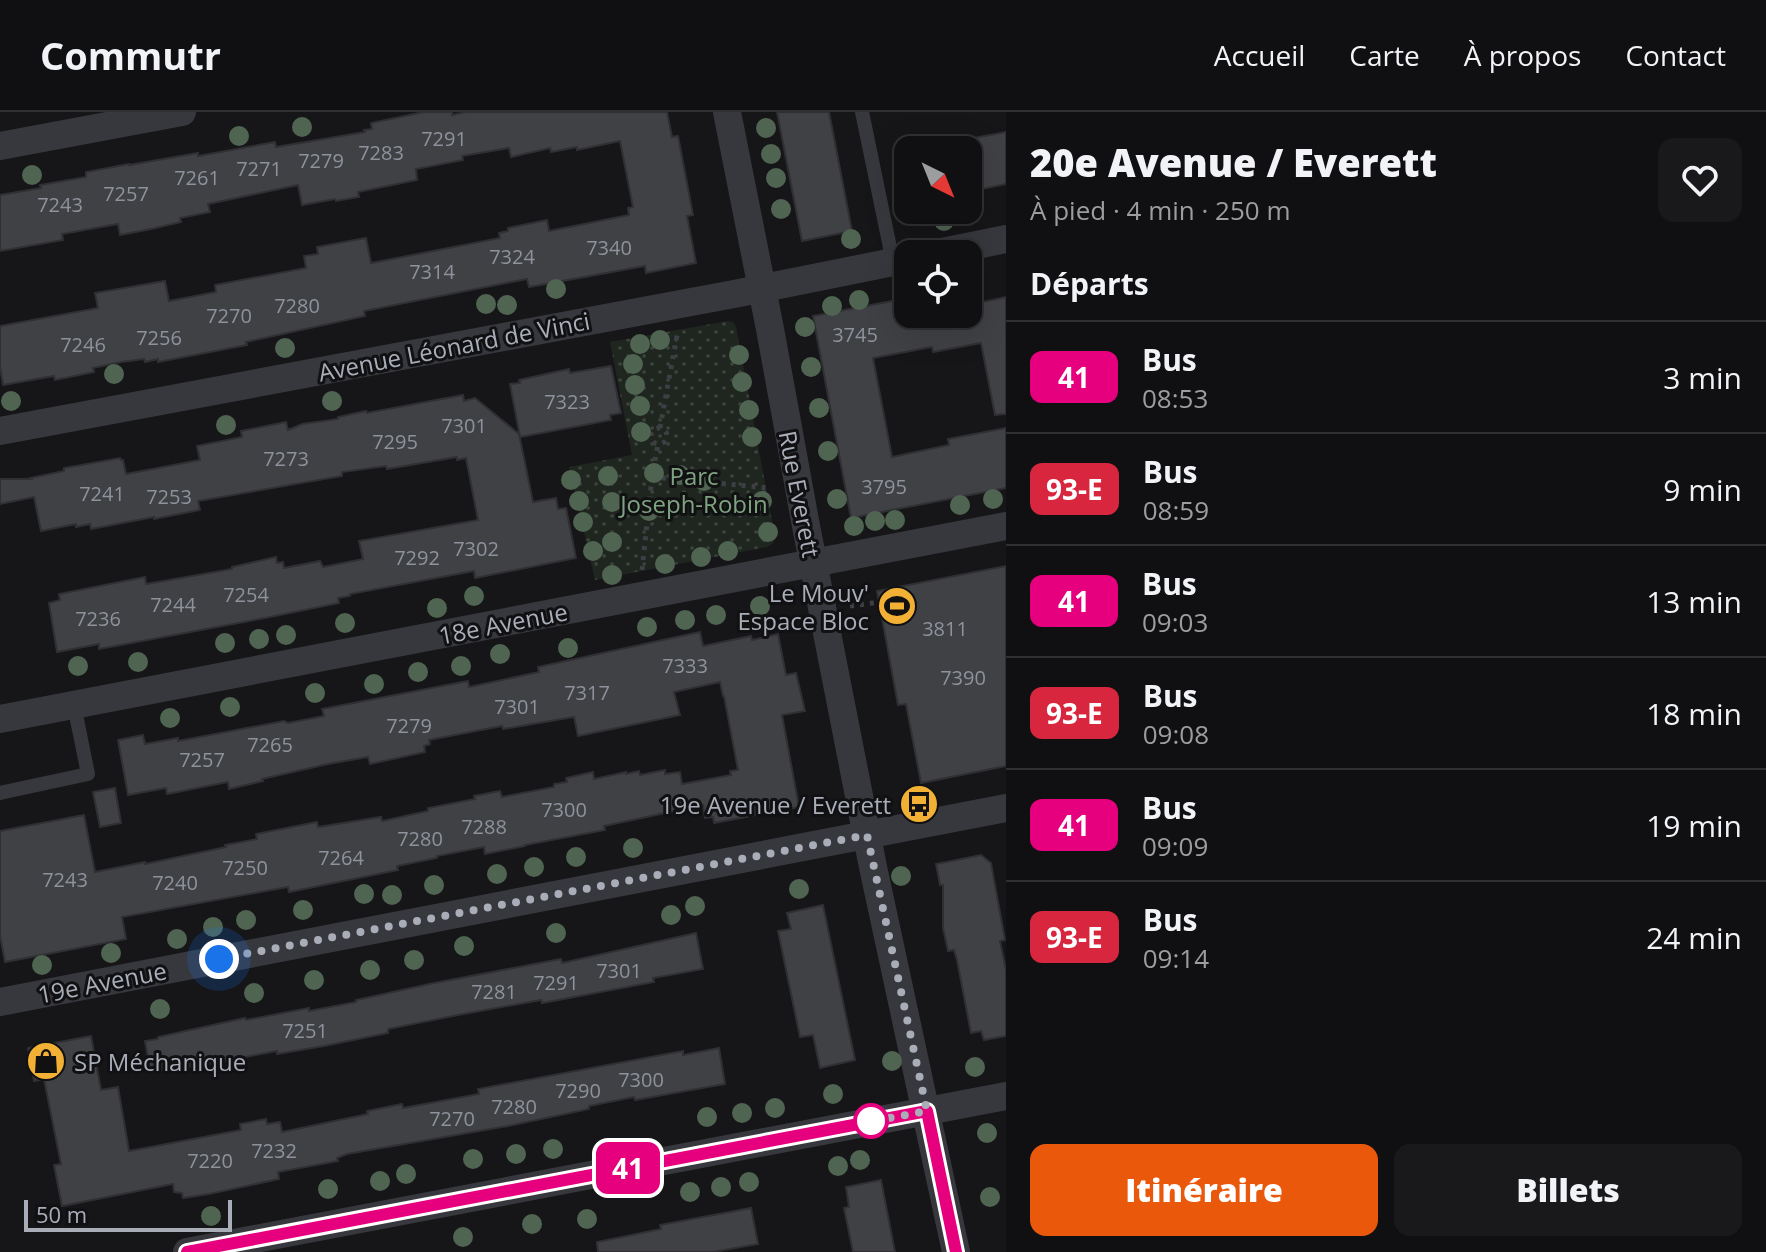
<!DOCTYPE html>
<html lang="fr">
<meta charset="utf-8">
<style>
:root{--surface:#101012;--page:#19191b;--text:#f1f3f6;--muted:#9c9d9f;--line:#303032;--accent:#ea580c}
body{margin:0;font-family:"Open Sans",sans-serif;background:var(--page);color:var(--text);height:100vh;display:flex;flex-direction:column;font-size:30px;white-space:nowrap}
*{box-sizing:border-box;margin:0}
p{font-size:26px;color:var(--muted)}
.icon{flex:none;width:44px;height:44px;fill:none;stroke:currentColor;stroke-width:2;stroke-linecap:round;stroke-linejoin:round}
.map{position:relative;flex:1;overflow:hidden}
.side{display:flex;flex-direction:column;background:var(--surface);width:760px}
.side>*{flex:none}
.badge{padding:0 16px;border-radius:12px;font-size:28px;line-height:52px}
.needle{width:52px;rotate:137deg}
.tools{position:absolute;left:894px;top:24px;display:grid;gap:16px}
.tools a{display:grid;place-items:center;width:88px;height:88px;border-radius:16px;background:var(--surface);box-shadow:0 8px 32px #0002,0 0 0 2px var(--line);font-size:40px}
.scale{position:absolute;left:24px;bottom:20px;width:208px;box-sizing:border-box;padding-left:8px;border:4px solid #a8adb8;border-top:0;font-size:22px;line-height:28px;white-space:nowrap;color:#a8adb8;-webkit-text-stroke:6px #111113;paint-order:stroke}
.you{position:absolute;width:40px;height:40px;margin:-20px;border:6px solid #fff;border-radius:50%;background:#1a73e8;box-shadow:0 0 0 12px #1a73e833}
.map>.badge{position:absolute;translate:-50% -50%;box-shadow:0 0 0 4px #fff}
h2{padding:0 24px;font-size:30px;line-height:72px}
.round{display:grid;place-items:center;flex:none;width:84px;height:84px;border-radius:16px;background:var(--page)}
.head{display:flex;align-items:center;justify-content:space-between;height:136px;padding:0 24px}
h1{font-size:38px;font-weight:800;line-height:60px}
.action{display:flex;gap:16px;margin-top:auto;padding:16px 24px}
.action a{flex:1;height:92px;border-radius:16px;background:var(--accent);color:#fff;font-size:32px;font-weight:800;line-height:92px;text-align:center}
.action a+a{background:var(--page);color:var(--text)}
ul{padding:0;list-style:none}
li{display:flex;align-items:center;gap:24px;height:112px;padding:0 24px;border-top:2px solid var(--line)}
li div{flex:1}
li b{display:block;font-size:30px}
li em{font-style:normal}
li .badge{min-width:88px;font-weight:700;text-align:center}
header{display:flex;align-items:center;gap:48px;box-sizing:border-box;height:112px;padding:0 40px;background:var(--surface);border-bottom:2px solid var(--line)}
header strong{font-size:38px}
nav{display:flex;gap:44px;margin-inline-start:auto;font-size:28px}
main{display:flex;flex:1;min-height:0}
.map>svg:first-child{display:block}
</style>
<header>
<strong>Commutr</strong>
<nav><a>Accueil</a><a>Carte</a><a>À propos</a><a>Contact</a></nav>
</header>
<main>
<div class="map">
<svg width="1006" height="1140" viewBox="0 0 1006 1140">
<defs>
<pattern id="green-dots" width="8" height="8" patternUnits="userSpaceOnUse" patternTransform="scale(2)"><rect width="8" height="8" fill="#1e261f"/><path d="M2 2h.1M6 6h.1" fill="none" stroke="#3c433d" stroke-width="1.8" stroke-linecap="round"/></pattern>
</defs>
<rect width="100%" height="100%" fill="#161618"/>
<path fill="url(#green-dots)" d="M728 209 733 210 736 215 775 425 773 431 767 435 595 468 569 355 632 343 610 230Z"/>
<path fill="#404145" stroke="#303034" stroke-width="2" d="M424 0H452V3L466 0H667L672 25 678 24 693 103 687 104 696 151 646 161 645 154 529 175 527 167 364 199 365 204 246 230 247 233 158 250V247L145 250 144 247 121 250 93 256 94 260 55 268 54 264 3 273 0 255V214L98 196 95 181 165 169 169 189 216 180 215 173 306 156 304 144 318 142 317 135 366 126 371 151 500 126 499 121 508 119V116L547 108 549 119 629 103 628 96 633 95 620 29 577 38V35L551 40 550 36 511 45 509 36 462 44 463 48 416 57 417 68 358 80 359 85 336 89 335 87 302 93 298 73 208 92 210 100 180 106 181 110 151 117 120 123 118 112 62 122 63 128 0 139V83L41 76 40 73 86 65V60L129 52V53L198 41V44L275 30 276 35 365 20 364 18 372 17 371 11Z
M777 0H829L852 119 802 129Z
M1006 20V72L968 80V27Z
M1006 185V302L995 303 981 231 933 240 932 235 873 246 892 345 949 333 948 327 1006 316V376L851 406 813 204 908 186V202H968V193Z
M611 254 621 301 610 303 611 308 520 325 510 272 520 271 519 268 569 257 570 261Z
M463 283 464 289 475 286 519 322 533 390 556 386 558 397 566 396 576 446 475 466 474 459 350 482V484L338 486 339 491 265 506 99 537V532L57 540 49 491 60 488 59 482 145 465 146 472 232 457V455L276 445 277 451 283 450 284 456 320 449 323 455 363 447 359 429 478 408 466 346 457 348V345L387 357 386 354 342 360V364L198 389 200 398 154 407V405L91 417 90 412 76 415V412L41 419 34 385 0 392V367H31L30 366 64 359V356L120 346 121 348H123L126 362 200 348 197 334 242 325 241 319 286 310 288 318 302 312 338 307V305L366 299 367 301Z
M1006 454V654L921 671 906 592 898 593 877 479Z
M700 520 703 534 751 524 752 528 778 522 786 563 796 561 805 599 782 603 799 695 714 711 713 705 705 706 703 693 604 714 605 718 525 733V734L485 742 484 735 437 744V746L397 754 398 758 289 780 288 775 122 805 126 827 5 850 0 824V719L84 703 95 760 145 750V752L226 735 225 733 257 727 256 722 317 710 318 715 381 705 382 709 428 699V696L475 687 474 684 500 679 502 685 554 675V672L567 670 566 666 593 660 594 667 626 660V662L639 659 640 663 665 658V662L680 660 682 672 731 663 730 659 738 658 724 584H723L720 570 674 580 680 603 578 624 574 605 503 617 502 614 429 628 430 632 424 634 425 640 370 652 368 645 328 652 262 667 263 669 229 677 228 670 167 682 166 676 128 683 118 628 143 623 145 632 178 626V629L284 609 288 611 324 604 322 597 468 569 469 575 539 560 538 555Z
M115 676 121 711 100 715 93 680Z
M981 743 991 751 1005 828 1000 829 1006 858V924L984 928 981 919 971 921 957 848 954 838 948 839 943 816V773H940L936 752Z
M823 793 855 948 820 956 813 923 800 925 778 819 791 817 787 801Z
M696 821 703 857 653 866 654 870 542 891 541 888 458 903 388 917V921L324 934 277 942V939L165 960 164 958 151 961 145 929 158 927V925L245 906 246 908 309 896V899L356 890V888L434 871 561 847 562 851Z
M91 924 101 978 118 975 129 1039 241 1018 240 1012 266 1007 267 1012 280 1010 282 1020 368 1002 367 999 402 992 403 996 479 982 478 977 683 939V943L719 936 725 972 635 988 634 985 589 994V997L508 1014 347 1042 337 1046 338 1049 278 1060 279 1067 209 1082 183 1086 182 1081 174 1080 173 1072 62 1094 54 1053 61 1052 44 967 34 969 28 936Z
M881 1068 895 1140H853L844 1096 849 1095 846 1075Z
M751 1096 758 1132 713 1140H598L597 1130 661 1117 660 1113Z"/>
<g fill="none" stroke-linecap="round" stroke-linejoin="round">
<path stroke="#3d3f44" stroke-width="5" stroke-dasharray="4 6" stroke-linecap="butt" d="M651 324a8 8 0 1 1 16 0a8 8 0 1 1-16 0Z
M660 316 678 218
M652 365 769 376
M642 458 652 365 658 332
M850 494 880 490"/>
<path stroke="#37383d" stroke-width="14" d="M862 0 893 150
M0 681 88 662 74 593"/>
<path stroke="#37383d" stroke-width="28" d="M727 0 770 217 806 414 873 755 956 1140
M0 34 182 0
M932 142 1006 127
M0 319 734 182 908 147
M0 607 1006 414
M0 890 1006 696
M187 1140 1006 984"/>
</g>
<g fill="#506452">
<circle cx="302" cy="15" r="10"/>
<circle cx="766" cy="16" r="10"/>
<circle cx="239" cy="24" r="10"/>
<circle cx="771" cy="42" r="10"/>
<circle cx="32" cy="63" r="10"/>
<circle cx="776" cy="66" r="10"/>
<circle cx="781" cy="97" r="10"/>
<circle cx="944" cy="109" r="10"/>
<circle cx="851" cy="127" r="10"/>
<circle cx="556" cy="177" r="10"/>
<circle cx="859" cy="188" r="10"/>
<circle cx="486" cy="192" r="10"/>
<circle cx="507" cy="193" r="10"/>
<circle cx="832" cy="194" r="10"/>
<circle cx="805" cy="215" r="10"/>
<circle cx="660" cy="228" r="10"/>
<circle cx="640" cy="232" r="10"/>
<circle cx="285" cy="236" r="10"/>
<circle cx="739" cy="243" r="10"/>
<circle cx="633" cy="252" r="10"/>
<circle cx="811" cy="255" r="10"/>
<circle cx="114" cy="262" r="10"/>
<circle cx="742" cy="270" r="10"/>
<circle cx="635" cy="273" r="10"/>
<circle cx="11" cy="289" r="10"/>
<circle cx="332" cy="289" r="10"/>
<circle cx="640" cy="294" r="10"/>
<circle cx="819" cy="296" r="10"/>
<circle cx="749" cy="298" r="10"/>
<circle cx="226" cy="313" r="10"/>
<circle cx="641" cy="320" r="10"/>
<circle cx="752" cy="325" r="10"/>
<circle cx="828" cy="339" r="10"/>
<circle cx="654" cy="361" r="10"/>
<circle cx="680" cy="363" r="10"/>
<circle cx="608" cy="364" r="10"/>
<circle cx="571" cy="368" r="10"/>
<circle cx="704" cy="369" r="10"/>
<circle cx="837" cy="387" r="10"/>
<circle cx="993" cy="387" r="10"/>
<circle cx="579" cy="389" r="10"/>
<circle cx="762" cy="389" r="10"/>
<circle cx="612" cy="390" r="10"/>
<circle cx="960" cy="393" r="10"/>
<circle cx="649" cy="399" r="10"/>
<circle cx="895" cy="408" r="10"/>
<circle cx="875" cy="409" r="10"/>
<circle cx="583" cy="410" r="10"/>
<circle cx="854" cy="414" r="10"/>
<circle cx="768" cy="420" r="10"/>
<circle cx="612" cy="430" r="10"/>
<circle cx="593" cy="439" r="10"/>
<circle cx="728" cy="439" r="10"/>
<circle cx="701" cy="445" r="10"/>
<circle cx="665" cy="452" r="10"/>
<circle cx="612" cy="463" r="10"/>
<circle cx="474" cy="484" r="10"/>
<circle cx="760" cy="494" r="10"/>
<circle cx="437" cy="496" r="10"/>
<circle cx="716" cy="503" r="10"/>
<circle cx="685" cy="508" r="10"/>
<circle cx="345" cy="511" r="10"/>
<circle cx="647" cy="515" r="10"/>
<circle cx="286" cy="523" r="10"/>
<circle cx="259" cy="527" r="10"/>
<circle cx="225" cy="531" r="10"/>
<circle cx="568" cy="536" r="10"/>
<circle cx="500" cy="542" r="10"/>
<circle cx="138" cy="550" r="10"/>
<circle cx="78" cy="554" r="10"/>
<circle cx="461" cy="554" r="10"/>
<circle cx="418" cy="560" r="10"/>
<circle cx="374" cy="572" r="10"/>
<circle cx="315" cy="581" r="10"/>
<circle cx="230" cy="595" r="10"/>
<circle cx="170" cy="606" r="10"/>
<circle cx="633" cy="736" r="10"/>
<circle cx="576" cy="745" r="10"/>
<circle cx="534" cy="755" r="10"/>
<circle cx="497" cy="762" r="10"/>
<circle cx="901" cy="764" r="10"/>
<circle cx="434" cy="773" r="10"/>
<circle cx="799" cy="777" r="10"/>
<circle cx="364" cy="782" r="10"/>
<circle cx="392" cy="783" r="10"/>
<circle cx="695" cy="794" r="10"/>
<circle cx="303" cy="798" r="10"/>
<circle cx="671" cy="803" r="10"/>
<circle cx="246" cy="808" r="10"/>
<circle cx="213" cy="815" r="10"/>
<circle cx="556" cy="821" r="10"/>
<circle cx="177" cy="827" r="10"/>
<circle cx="464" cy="834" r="10"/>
<circle cx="111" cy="841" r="10"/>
<circle cx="414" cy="848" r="10"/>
<circle cx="42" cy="853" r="10"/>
<circle cx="370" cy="858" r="10"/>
<circle cx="314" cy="868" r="10"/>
<circle cx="254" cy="881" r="10"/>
<circle cx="160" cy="897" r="10"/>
<circle cx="892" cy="949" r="10"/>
<circle cx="975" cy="955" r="10"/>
<circle cx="833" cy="982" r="10"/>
<circle cx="775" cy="996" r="10"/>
<circle cx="742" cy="1001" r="10"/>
<circle cx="707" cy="1005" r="10"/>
<circle cx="987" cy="1021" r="10"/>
<circle cx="553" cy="1037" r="10"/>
<circle cx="516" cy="1042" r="10"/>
<circle cx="473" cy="1047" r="10"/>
<circle cx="860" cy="1048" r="10"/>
<circle cx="838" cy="1054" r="10"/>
<circle cx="406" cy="1062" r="10"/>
<circle cx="380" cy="1069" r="10"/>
<circle cx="749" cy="1070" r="10"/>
<circle cx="721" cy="1075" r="10"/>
<circle cx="328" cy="1077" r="10"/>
<circle cx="690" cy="1080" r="10"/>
<circle cx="990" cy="1085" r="10"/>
<circle cx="211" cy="1104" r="10"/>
<circle cx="587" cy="1107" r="10"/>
<circle cx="532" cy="1112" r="10"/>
<circle cx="463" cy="1125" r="10"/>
</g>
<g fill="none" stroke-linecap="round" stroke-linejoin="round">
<defs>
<path id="line" d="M187 1140 927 999 956 1140"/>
</defs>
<use href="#line" stroke="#fff" stroke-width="18"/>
<use href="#line" stroke="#e6007e" stroke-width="12"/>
<path stroke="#a8adb8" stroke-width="8" stroke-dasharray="0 14.4" d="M219 847 867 723 927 999 857 1012 871 1009"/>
</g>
<defs>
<symbol id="stadium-disc" viewBox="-11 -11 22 22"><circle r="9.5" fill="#f2b134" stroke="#111113"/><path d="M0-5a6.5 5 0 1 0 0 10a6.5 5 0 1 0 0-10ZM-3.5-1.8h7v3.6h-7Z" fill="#111"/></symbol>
<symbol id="bus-disc" viewBox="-11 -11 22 22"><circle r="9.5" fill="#f2b134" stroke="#111113"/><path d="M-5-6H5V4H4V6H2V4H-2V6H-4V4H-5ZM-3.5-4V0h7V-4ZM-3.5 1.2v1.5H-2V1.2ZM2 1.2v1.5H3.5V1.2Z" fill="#111"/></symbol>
<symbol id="shop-disc" viewBox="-11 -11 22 22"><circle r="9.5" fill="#f2b134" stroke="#111113"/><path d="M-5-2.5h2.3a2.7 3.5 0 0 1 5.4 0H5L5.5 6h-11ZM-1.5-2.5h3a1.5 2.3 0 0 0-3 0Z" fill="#111"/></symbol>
</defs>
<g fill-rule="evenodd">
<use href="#stadium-disc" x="875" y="472" width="44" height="44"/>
<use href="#bus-disc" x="897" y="670" width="44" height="44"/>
<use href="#shop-disc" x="24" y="927" width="44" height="44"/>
</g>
<circle fill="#fff" stroke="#e6007e" stroke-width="4" cx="871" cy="1009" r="16"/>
<g text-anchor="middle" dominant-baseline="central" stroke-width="6" stroke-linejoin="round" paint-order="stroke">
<g font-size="20" fill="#8e929b">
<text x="444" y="26">7291</text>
<text x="381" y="40">7283</text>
<text x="321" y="48">7279</text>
<text x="259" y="56">7271</text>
<text x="197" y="65">7261</text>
<text x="126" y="81">7257</text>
<text x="60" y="92">7243</text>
<text x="609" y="135">7340</text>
<text x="512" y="144">7324</text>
<text x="432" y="159">7314</text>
<text x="297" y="193">7280</text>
<text x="229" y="203">7270</text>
<text x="855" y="222">3745</text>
<text x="159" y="225">7256</text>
<text x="83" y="232">7246</text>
<text x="567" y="289">7323</text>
<text x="464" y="313">7301</text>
<text x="395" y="329">7295</text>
<text x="286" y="346">7273</text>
<text x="884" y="374">3795</text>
<text x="102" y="381">7241</text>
<text x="169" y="384">7253</text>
<text x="476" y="436">7302</text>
<text x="417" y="445">7292</text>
<text x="246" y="482">7254</text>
<text x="173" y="492">7244</text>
<text x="98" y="506">7236</text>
<text x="945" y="516">3811</text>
<text x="685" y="553">7333</text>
<text x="963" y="565">7390</text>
<text x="587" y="580">7317</text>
<text x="517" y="594">7301</text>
<text x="409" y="613">7279</text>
<text x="270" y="632">7265</text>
<text x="202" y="647">7257</text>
<text x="564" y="697">7300</text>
<text x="484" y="714">7288</text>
<text x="420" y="726">7280</text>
<text x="341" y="745">7264</text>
<text x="245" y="755">7250</text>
<text x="65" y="767">7243</text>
<text x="175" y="770">7240</text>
<text x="619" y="858">7301</text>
<text x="556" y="870">7291</text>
<text x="494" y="879">7281</text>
<text x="305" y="918">7251</text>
<text x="641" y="967">7300</text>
<text x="578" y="978">7290</text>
<text x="514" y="994">7280</text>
<text x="452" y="1006">7270</text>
<text x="274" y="1038">7232</text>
<text x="210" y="1048">7220</text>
</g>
<g font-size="24" fill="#a8adb8" stroke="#111113">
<text transform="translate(454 234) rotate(-11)">Avenue Léonard de Vinci</text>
<text transform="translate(800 382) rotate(79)">Rue Everett</text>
<text transform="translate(503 511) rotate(-11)">18e Avenue</text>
<text transform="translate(102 870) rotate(-11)">19e Avenue</text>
</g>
<g font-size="24" fill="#7fa381" stroke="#111113">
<text x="694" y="363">Parc<tspan x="694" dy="28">Joseph-Robin</tspan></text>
</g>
<g font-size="24" fill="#a8adb8" stroke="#111113" text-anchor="end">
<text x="869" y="480">Le Mouv'<tspan x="869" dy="28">Espace Bloc</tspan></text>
<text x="891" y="692">19e Avenue / Everett</text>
<text x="74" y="949" text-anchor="start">SP Méchanique</text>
</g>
</g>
</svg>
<div class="tools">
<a><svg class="needle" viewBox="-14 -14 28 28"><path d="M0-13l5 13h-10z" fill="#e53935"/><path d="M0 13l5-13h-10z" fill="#9c9d9f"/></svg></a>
<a><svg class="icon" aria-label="locate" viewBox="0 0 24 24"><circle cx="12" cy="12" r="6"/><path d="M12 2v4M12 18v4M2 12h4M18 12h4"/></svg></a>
</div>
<div class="scale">50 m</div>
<div class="you" style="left:219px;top:847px"></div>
<b class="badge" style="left:628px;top:1056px;background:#e6007e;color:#fff">41</b>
</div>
<section class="side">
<div class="head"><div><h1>20e Avenue / Everett</h1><p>À pied · 4 min · 250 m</p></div><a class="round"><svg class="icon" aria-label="heart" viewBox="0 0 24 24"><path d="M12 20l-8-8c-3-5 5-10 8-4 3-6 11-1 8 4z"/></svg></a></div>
<h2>Départs</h2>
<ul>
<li><span class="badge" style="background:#e6007e;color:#fff">41</span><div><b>Bus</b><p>08:53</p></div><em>3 min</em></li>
<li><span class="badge" style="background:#d7263d;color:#fff">93-E</span><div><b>Bus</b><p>08:59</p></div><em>9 min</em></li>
<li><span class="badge" style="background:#e6007e;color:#fff">41</span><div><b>Bus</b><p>09:03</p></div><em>13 min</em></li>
<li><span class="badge" style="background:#d7263d;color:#fff">93-E</span><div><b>Bus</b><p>09:08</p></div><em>18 min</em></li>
<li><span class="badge" style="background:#e6007e;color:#fff">41</span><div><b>Bus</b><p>09:09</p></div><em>19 min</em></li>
<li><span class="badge" style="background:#d7263d;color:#fff">93-E</span><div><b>Bus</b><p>09:14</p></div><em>24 min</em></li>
</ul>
<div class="action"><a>Itinéraire</a><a>Billets</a></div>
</section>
</main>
